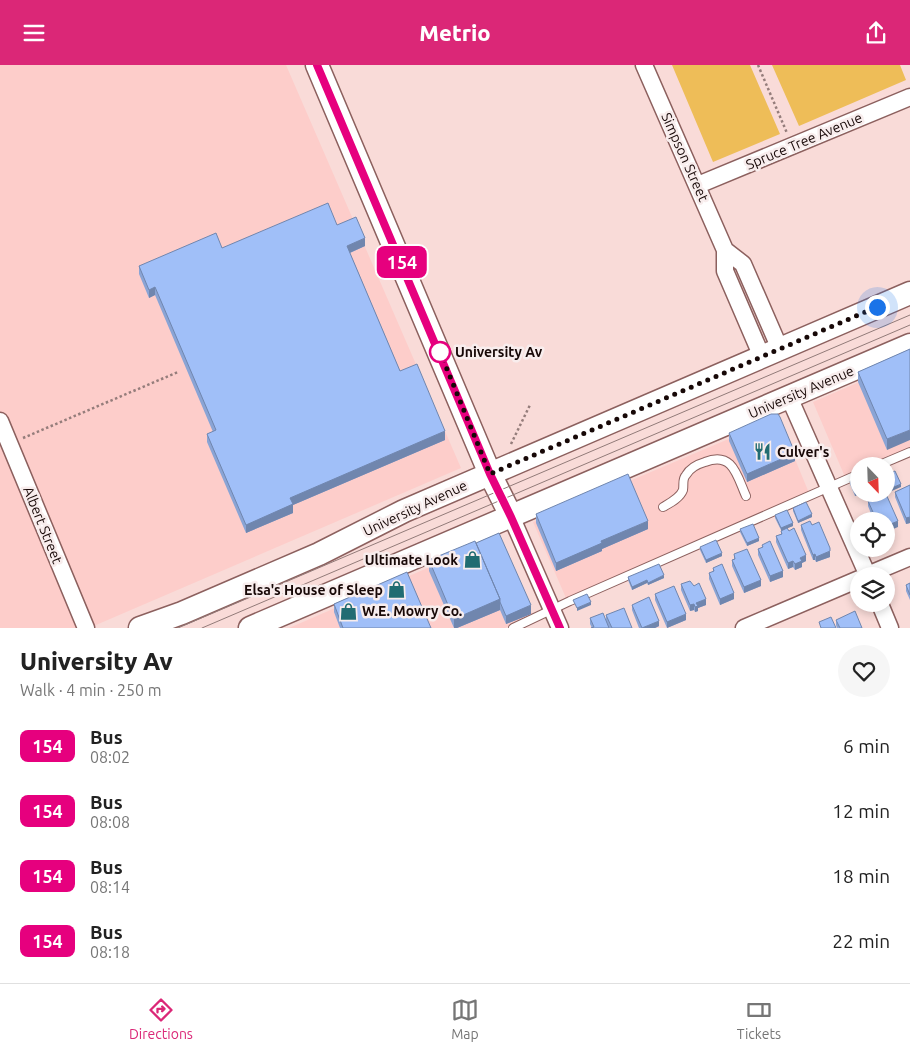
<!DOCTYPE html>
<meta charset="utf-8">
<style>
:root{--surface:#fff;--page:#f6f6f6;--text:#222;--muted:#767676;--line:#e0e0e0;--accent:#db2777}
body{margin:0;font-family:Ubuntu,sans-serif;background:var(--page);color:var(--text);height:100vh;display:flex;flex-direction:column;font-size:19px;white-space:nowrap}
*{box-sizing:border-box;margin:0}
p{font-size:16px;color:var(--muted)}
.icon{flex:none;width:28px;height:28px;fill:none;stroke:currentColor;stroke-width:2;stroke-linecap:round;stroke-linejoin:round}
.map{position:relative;height:563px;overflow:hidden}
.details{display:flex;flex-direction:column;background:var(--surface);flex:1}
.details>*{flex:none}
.badge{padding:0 10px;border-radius:8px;font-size:18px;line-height:32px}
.needle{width:32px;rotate:157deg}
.buttons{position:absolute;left:850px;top:392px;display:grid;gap:10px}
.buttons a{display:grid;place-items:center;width:45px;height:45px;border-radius:50%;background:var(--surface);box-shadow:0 2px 8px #0003;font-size:25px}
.you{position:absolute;width:25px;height:25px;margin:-12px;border:4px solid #fff;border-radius:50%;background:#1a73e8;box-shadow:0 0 0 8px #1a73e833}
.map>.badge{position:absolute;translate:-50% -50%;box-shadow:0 0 0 2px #fff}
.round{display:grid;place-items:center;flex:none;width:52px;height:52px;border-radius:26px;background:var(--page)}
.head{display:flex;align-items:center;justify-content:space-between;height:85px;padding:0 20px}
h1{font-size:24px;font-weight:800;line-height:38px}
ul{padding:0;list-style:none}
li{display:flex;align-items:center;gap:15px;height:65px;padding:0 20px}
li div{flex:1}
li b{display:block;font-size:19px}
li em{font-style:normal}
li .badge{min-width:55px;font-weight:700;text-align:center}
header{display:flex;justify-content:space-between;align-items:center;height:65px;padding:0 20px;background:var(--accent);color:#fff;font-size:22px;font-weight:800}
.dock{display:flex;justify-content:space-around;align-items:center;height:70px;border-top:1px solid var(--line);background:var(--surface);font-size:14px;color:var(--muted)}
.dock a{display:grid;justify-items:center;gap:2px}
.dock .current{color:var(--accent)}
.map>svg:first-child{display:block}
</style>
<header><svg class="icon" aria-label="menu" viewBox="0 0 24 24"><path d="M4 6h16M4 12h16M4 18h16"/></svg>Metrio<svg class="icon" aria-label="share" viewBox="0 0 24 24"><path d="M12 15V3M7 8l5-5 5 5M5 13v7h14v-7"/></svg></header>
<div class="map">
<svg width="910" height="563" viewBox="0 0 910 563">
<rect width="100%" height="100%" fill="#f9dbd8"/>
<path fill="#fdcdca" d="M0 0H286L461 403 89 563H0Z
M910 295V384L871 401H859V406L845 412 813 337Z
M778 353 809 428 566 533 533 457Z
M499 472 533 551 505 563H289Z"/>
<path fill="#eebd58" d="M672 0H750L780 69 713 97Z
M772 0H900L906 15 799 61Z"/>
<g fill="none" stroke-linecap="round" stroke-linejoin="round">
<defs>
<path id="lane" d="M877 401 910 387
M663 442C670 438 680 433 683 425 684 419 682 414 686 410 690 403 698 399 705 397 733 386 737 411 746 431
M513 563 570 536 859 409"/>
<path id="street" d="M644 0 725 185V206L762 292
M698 120 910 32
M725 185 743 199 780 284
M789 332 868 511
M0 356 86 563
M511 451 560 563
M865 511 910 492
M880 539 890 563
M744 563 859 514"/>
<path id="secondary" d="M317 0 490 409 511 451
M140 563 182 548 319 489 404 446 910 228
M250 563 910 280"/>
</defs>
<use href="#lane" stroke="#8c605e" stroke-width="10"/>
<use href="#street" stroke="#8c605e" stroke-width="19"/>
<use href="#secondary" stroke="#8c605e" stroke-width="25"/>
<path stroke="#957d7b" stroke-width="2.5" stroke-dasharray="2.5 2.5" stroke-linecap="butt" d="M758 0 787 68
M23 373 178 307
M511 379 530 340"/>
<use href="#lane" stroke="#fff" stroke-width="8"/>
<use href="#street" stroke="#fff" stroke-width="16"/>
<use href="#secondary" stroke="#fff" stroke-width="22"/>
<path stroke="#927b79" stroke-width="1" d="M178 563 910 250
M202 563 910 260"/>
</g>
<path fill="#8aa4d5" d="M337 160 365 181 350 188 400 306 445 375 293 440V448L246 468 207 377V369L213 367 155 230 149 233 139 209V201Z
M910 284 887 385 858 317V307Z
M729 368 795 396 747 417 729 376Z
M850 416 859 429H860L855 431 850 419Z
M910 420V458L906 459 895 432V427Z
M868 436 898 462 886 456H874L868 441Z
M793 443 812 452 798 458 793 446Z
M536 449 648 464 602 484V486L556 506 536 458Z
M775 450 793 461 787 463 806 496 802 498V502L795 505 793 502 788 504 776 477V471L781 469V465L775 453Z
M801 460 830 492 816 497 815 495H813L801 465Z
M740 464 759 476 747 481 740 467Z
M476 478 531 549 506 559 500 545 457 563H454L429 506V495Z
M762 480 783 512 770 517 758 490V484L762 483Z
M700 482 722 491 706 498 700 485Z
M734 489 761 521 744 528 732 501V495L734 494Z
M713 503 734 534 720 540 709 514V508L713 507Z
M628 512 664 513 648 520 647 518 632 525 628 515Z
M910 518V535L906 526V520Z
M681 519 706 540 698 543V546L695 547 694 545 690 546 681 525Z
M655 529 686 555 667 563 655 535Z
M334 539 431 563H340L334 547Z
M632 540 659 561 655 563H639L632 545Z
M606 550 632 563H591H592L590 559V553L606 554Z
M836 555 862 563H837L836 560Z"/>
<path fill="#7086ae" d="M365 173V181L347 189V181Z
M155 222V230L149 233V225Z
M910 365V375L887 385V374Z
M445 366V375L293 440V448L246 468V460L290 433Z
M795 388V396L747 417V409Z
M901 419V422L887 428V425Z
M859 426V429H860L855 431V428Z
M812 449V452L798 458V456Z
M910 452V458L906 459V453Z
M648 456V464L602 484V486L556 506V498L601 476Z
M898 456V462L886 467V461Z
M793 458V461L781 466V463Z
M759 473V476L747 481V478Z
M830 486V492L816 497V492Z
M722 488V491L706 498V495Z
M815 489V495H813V490Z
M806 490V496L802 498V502L795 505V499L800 493Z
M793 496V502L788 504V498Z
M783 506V512L770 517V511Z
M664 510V513L648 520V518Z
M647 515V518L632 525V522Z
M761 515V521L744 528V522Z
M734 528V534L720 540V534Z
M500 534V545L457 563H454V554Z
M706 534V540L698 543V546L695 547V542L696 538Z
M591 537V540L577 546V543Z
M694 539V545L690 546V540Z
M531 540V549L506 559V551Z
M686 549V555L667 563V557Z
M659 556V561L655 563H642Z"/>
<path fill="#a0bff8" stroke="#7086ae" d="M328 138 337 160 356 152 365 173 347 181 400 306 417 299 445 366 290 433 293 439 246 460 207 369 216 365 155 222 149 225 139 201 216 168 222 183Z
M910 284V365L887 374 858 307Z
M771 349H778L780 352 795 388 747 409 729 368Z
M895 406 901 419 887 425 886 423V409Z
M628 409 648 456 601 476 602 478 556 498 536 449Z
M859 413V426L855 428 850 416Z
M910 420V452L906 453 895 427Z
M884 429H886L898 456 886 461V456H877L868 436Z
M806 437 812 449 798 456 793 443Z
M787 445 793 458 781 463 775 450Z
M810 456 812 460 819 457 830 483V486L816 492 815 489 813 490 801 460Z
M753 459 759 473 747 478 740 464Z
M787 463 789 466 794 463 806 490 800 493 802 496 795 499 793 496 788 498 776 471 782 469 781 466Z
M499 468 531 540 506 551 500 537V534L476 478Z
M716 475 722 488 706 495 700 482Z
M475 476 500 534 454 554 429 495Z
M770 476 783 506 770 511 758 484 763 482 762 480Z
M747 484 761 515 744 522 732 495 735 494 734 489Z
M659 499 664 510 648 518 647 515 632 522 628 512Z
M722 499 734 528 720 534 709 508 714 506 713 503Z
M407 507 431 563H343L334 539Z
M690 516 694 521 699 518 706 534 696 538 698 541 695 542 694 539 690 540 681 519Z
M910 518V530L906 520Z
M674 521 686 549 667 557 655 529Z
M587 529 591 537 577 543 573 535Z
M649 532 659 556 642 563 632 540Z
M624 543 632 563H612L606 550Z
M855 546 862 563H840L836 555Z
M603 548 609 563H591L594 562 590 553Z
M831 552 836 563H821L819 557Z"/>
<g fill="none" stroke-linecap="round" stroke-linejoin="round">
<defs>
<path id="line" d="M317 0 490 409 511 452 560 563"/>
</defs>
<use href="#line" stroke="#fff" stroke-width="11"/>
<use href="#line" stroke="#e6007e" stroke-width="8"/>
<path stroke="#170807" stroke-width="5" stroke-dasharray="0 9" d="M440 287 490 409 877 242"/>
</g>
<defs>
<symbol id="restaurant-bare" viewBox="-9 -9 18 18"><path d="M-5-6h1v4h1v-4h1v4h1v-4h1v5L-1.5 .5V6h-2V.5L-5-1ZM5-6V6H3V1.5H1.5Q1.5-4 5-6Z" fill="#216c72" stroke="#f8eded" stroke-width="2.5" paint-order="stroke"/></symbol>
<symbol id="shop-bare" viewBox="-9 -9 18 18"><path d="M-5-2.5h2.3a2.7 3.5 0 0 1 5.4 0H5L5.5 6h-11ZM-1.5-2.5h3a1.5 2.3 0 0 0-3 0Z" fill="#216c72" stroke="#f8eded" stroke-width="2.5" paint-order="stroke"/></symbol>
</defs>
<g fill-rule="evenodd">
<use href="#restaurant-bare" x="750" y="374" width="25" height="25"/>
<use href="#shop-bare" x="460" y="482" width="25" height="25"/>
<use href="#shop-bare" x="384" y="512" width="25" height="25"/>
<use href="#shop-bare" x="336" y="534" width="25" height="25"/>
</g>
<circle fill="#fff" stroke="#e6007e" stroke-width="2.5" cx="440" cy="287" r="10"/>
<g text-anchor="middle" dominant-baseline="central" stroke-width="5" stroke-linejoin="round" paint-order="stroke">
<g font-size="14" fill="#170807" stroke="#f8eded">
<text transform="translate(804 76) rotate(-23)">Spruce Tree Avenue</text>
<text transform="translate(685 92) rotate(66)">Simpson Street</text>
<text transform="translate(801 327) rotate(-23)">University Avenue</text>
<text transform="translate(415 443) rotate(-25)">University Avenue</text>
<text transform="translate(43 460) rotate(68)">Albert Street</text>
</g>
<g font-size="14" font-weight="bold" fill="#170807" stroke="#f8eded" text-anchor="start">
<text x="455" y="287">University Av</text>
</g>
<g font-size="14" font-weight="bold" fill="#170807" stroke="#f8eded" text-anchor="start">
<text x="777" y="387">Culver's</text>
<text x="458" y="495" text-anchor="end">Ultimate Look</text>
<text x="383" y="525" text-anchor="end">Elsa's House of Sleep</text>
<text x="362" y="546">W.E. Mowry Co.</text>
</g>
</g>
</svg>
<div class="buttons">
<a><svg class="needle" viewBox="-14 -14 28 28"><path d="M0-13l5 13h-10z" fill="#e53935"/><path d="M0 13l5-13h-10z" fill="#767676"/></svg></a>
<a><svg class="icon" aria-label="locate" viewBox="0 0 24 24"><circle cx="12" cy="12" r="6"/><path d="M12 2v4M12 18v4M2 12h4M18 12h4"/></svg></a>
<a><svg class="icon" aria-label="layers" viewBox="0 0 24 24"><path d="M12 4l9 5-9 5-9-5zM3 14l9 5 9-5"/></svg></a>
</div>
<div class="you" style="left:877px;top:242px"></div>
<b class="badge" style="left:402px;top:197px;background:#e6007e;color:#fff">154</b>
</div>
<section class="details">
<div class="head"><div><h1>University Av</h1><p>Walk · 4 min · 250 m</p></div><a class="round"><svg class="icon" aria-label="heart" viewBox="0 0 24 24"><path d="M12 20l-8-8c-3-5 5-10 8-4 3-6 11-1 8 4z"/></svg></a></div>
<ul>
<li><span class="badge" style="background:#e6007e;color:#fff">154</span><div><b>Bus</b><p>08:02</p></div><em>6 min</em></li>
<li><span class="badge" style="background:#e6007e;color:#fff">154</span><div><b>Bus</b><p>08:08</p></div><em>12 min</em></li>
<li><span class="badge" style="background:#e6007e;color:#fff">154</span><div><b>Bus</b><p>08:14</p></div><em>18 min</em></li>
<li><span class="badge" style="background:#e6007e;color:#fff">154</span><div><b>Bus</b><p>08:18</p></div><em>22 min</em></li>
</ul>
</section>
<nav class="dock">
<a class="current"><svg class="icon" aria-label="directions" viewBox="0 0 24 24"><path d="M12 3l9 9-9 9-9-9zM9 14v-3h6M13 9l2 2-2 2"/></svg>Directions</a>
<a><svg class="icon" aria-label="map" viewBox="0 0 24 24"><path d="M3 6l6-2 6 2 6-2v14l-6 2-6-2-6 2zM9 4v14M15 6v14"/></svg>Map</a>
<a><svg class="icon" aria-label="tickets" viewBox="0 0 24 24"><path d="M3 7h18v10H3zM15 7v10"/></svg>Tickets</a>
</nav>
